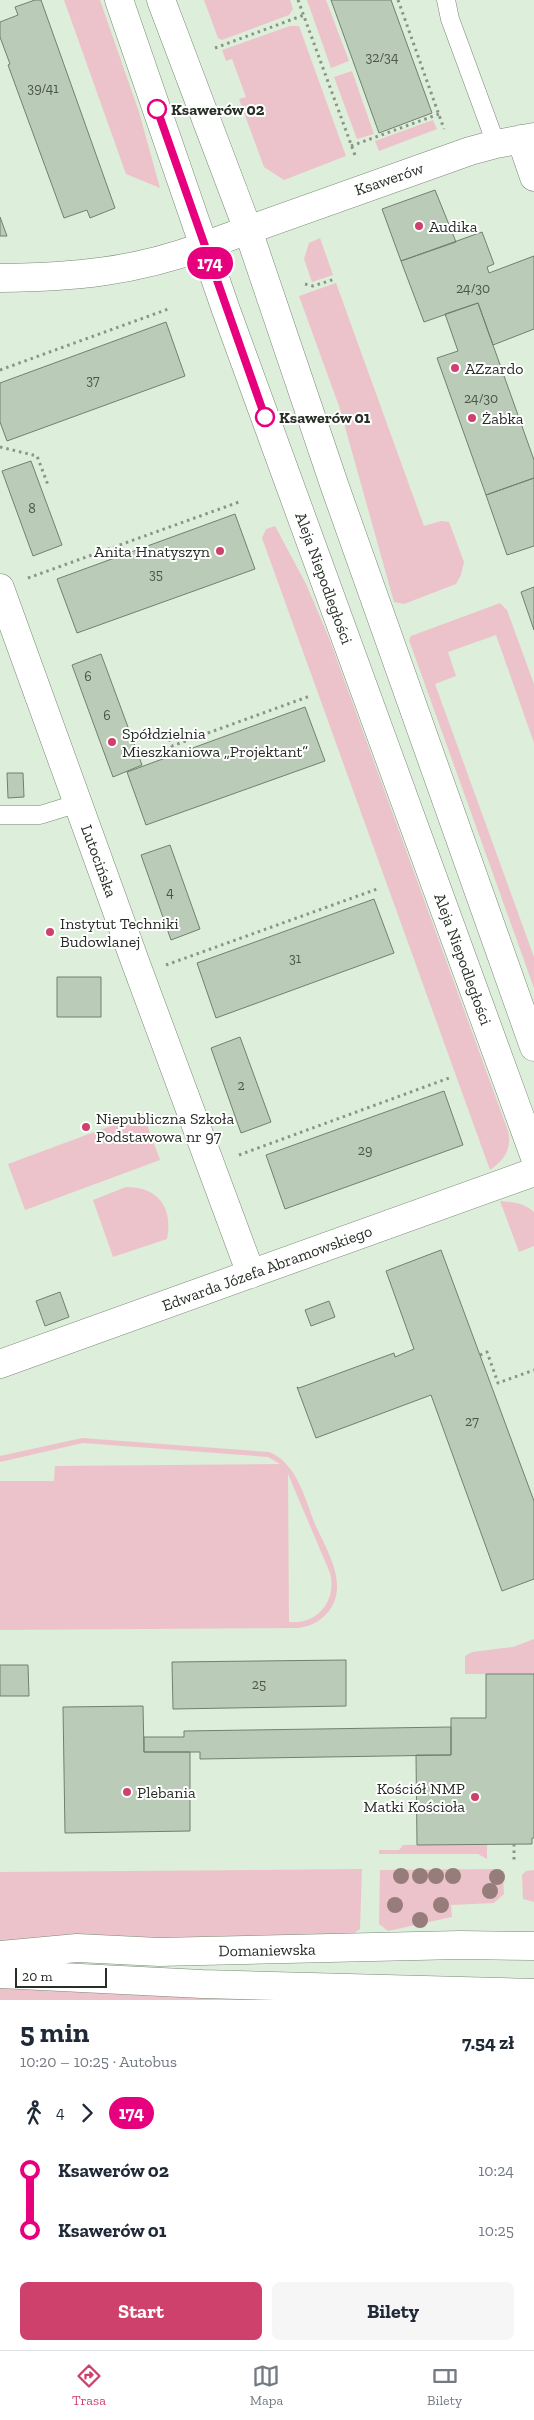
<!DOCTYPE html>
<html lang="pl">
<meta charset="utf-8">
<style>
:root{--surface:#fff;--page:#f6f6f7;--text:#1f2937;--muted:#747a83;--line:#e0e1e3;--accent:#cf416d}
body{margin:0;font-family:"Zilla Slab",serif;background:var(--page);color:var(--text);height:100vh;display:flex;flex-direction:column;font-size:19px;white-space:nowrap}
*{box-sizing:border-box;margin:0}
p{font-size:16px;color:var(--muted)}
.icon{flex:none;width:28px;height:28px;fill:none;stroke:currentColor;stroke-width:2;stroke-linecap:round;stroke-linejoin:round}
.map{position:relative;height:2000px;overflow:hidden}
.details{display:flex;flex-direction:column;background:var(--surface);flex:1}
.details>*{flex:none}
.badge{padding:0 10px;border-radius:16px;font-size:18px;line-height:32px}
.scale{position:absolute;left:15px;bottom:12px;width:92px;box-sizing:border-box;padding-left:5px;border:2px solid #272e26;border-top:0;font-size:14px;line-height:18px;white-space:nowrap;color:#272e26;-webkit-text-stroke:4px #fff;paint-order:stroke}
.map>.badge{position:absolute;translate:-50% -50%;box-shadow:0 0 0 2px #fff}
.legs{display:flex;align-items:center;gap:8px;height:55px;padding:0 20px;font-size:16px}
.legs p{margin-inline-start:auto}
.overview{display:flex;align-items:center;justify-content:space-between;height:85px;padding:0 20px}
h1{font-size:28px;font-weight:700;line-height:38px}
.action{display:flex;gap:10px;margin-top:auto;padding:10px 20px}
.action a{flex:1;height:58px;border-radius:8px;background:var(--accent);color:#fff;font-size:20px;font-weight:700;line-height:58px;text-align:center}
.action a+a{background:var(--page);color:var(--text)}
ul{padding:0 20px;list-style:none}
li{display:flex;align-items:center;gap:18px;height:60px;font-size:19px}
li i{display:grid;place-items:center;width:8px;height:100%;margin:0 6px;background:currentColor}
li i::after{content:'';width:12px;height:12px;margin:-6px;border:4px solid;border-radius:50%;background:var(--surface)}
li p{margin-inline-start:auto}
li:first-child i{background:linear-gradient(#0000 50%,currentColor 0)}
li:last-child i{background:linear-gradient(currentColor 50%,#0000 0)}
.menu{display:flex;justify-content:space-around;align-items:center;height:70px;border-top:1px solid var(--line);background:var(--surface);font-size:14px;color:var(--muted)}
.menu a{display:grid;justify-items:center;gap:2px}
.menu .on{color:var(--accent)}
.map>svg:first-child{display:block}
</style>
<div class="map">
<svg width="534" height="2000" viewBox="0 0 534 2000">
<rect width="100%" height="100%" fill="#ddeeda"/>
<path fill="#edc3cb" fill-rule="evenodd" d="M64 0H100L139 112 160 188 126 174Z
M204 0H290L293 9 289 15 222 40 218 38Z
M307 0H326L349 61 331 68Z
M290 26H299L346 156 284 180 264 167 239 99 246 97 232 59 226 61 222 50Z
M352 71 374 134 357 139 334 77Z
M433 120 437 129 379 151 375 141Z
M320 238 333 275 312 282 304 259 309 243Z
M336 283 424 526 441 521 449 522 464 562 461 575 456 584 404 604 394 602 340 409 299 296Z
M275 526 306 584 329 638 508 1131C512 1148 505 1160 490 1170L262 538 266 529Z
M500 603 507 610 534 684V743L496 635 448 652 456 676 435 684 534 957V988L409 640 411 636Z
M143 1114 160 1160 25 1210 8 1164Z
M126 1187C159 1187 173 1208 167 1239L113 1257 93 1200Z
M500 1201C514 1202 524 1203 534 1212V1246L519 1252Z
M82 1438 269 1452C297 1463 305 1499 315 1524 327 1551 349 1584 329 1611 321 1621 311 1626 299 1628L0 1630V1481H54L55 1466 280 1464 268 1457 83 1443 0 1462V1456ZM288 1474 330 1573C337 1600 318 1625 289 1622Z
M534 1639V1674H465V1656L472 1652 513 1647Z
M487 1844V1859L478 1854H379V1850H399L403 1845Z
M362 1869 360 1929 353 1934 0 1941V1872Z
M500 1869 503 1874 504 1894 494 1903 451 1905 452 1917 388 1931 379 1924 380 1870Z
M534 1870V1902L523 1899 522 1875 526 1871Z
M0 1987 317 2000H0Z"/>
<path fill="#bacbb7" stroke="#71816f" d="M35 0H41L115 208 90 218 87 210 64 218 8 65 10 64 0 37V22L18 15 15 7Z
M331 0H391L432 113 379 133Z
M435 190 456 242 401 261 382 209Z
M0 217 7 236H0Z
M482 232 494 264 487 267 489 273 534 256V329L493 345 478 303 424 322 401 261Z
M478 303 534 460V478L486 495 437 358 458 351 445 314Z
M166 322 185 376 7 441 0 422V383Z
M31 461 62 545 33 556 2 471Z
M534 478V546L507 555 486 495Z
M235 514 255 569 77 633 57 579Z
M534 587V630L521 592Z
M101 654 142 765 113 777 72 665Z
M305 707 325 761 146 825 127 772Z
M7 773H23L24 797 8 798Z
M170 845 200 929 171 940 141 855Z
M374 899 394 953 216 1018 197 963Z
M57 977H101V1017H57Z
M240 1037 271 1122 241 1133 211 1048Z
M444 1091 463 1145 285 1209 266 1155Z
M441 1250 534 1501V1579L502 1591 431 1395 316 1438 297 1387 299 1388 394 1353 395 1357 414 1349 386 1271Z
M60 1292 69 1317 45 1326 36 1301Z
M329 1301 335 1317 311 1326 305 1310Z
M346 1660V1706L173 1709 172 1662Z
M0 1665H28L29 1696H0Z
M486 1674H534V1838H532V1844L417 1845 416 1755H451V1718H486Z
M143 1706 144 1752H190V1831L65 1833 63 1707Z
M451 1727V1755L200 1759V1752H144V1737H184V1731Z"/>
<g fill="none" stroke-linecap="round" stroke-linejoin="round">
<defs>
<path id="lane" d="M446 0 450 19 496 144
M0 815H40L79 803"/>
<path id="street" d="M521 139 534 177
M248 230 470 151 496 144 534 137
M0 278C74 277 134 272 204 246
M0 588 136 964 251 1274
M0 1364 534 1172"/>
<path id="secondary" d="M119 0 226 310 534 1155
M161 0 248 230 335 487 534 1047
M204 246 248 230
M0 1955 77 1948 159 1952 460 1945 534 1946
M0 1974 202 1984 534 1993"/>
</defs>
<use href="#lane" stroke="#798977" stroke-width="19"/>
<use href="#street" stroke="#798977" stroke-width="29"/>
<use href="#secondary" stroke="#798977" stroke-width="29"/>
<path stroke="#899687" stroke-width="3" stroke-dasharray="2.5 4" stroke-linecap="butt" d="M298 0 356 158
M398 0 444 129
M215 48 304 15
M351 146 439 114
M305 284 313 286 335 279
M0 370 171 308
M0 447 37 456 48 485
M28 578 239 502
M167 733 172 746 310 696
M166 965 380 888
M239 1155 449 1078
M480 1355 487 1352 498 1383 534 1370
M514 1844V1863"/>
<use href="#lane" stroke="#fff" stroke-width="18"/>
<use href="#street" stroke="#fff" stroke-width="28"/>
<use href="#secondary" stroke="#fff" stroke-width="28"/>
</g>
<g fill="#967d7c">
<circle cx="401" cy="1876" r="8"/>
<circle cx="420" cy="1876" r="8"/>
<circle cx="436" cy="1876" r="8"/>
<circle cx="453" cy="1876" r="8"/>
<circle cx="497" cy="1877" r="8"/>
<circle cx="490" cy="1891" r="8"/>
<circle cx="395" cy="1905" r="8"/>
<circle cx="441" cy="1905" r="8"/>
<circle cx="420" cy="1920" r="8"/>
</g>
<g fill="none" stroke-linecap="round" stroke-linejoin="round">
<defs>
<path id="line-1" d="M157 109 265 417"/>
</defs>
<use href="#line-1" stroke="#fff" stroke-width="11"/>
<use href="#line-1" stroke="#e6007e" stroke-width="8"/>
</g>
<g fill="#fff" stroke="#e6007e" stroke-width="2.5">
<circle cx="157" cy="109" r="9"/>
<circle cx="265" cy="417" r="9"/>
</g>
<g fill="#cf416d" stroke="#fff" stroke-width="2">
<circle cx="419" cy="226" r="5"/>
<circle cx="455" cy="368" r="5"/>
<circle cx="472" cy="418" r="5"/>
<circle cx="220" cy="551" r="5"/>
<circle cx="112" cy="742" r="5"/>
<circle cx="50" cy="932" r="5"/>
<circle cx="86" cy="1127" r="5"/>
<circle cx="127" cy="1792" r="5"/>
<circle cx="475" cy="1797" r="5"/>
</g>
<g text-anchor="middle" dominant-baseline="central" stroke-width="4" stroke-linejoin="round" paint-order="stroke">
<g font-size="14" fill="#4c554a">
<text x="382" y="57">32/34</text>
<text x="43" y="88">39/41</text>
<text x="473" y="288">24/30</text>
<text x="93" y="380">37</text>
<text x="481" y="398">24/30</text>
<text x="32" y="508">8</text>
<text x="156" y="574">35</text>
<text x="88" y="676">6</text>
<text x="107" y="715">6</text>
<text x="170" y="892">4</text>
<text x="295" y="958">31</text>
<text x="241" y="1085">2</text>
<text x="365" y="1150">29</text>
<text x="472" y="1421">27</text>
<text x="259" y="1684">25</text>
</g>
<g font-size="16" font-weight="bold" fill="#272e26" stroke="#fff" text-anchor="start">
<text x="171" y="109">Ksawerów 02</text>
<text x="279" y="417">Ksawerów 01</text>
</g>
<g font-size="16" fill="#272e26" stroke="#fff">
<text transform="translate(389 179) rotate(-19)">Ksawerów</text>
<text transform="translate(324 578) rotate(70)">Aleja Niepodległości</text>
<text transform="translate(99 861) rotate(70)">Lutocińska</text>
<text transform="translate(463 959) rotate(70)">Aleja Niepodległości</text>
<text transform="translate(267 1268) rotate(-20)">Edwarda Józefa Abramowskiego</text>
<text transform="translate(267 1950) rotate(-1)">Domaniewska</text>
</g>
<g font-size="16" fill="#272e26" stroke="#fff" text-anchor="start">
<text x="429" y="226">Audika</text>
<text x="465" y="368">AZzardo</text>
<text x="482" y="418">Żabka</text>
<text x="210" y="551" text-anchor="end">Anita Hnatyszyn</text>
<text x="122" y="733">Spółdzielnia<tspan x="122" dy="18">Mieszkaniowa „Projektant”</tspan></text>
<text x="60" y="923">Instytut Techniki<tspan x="60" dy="18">Budowlanej</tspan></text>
<text x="96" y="1118">Niepubliczna Szkoła<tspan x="96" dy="18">Podstawowa nr 97</tspan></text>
<text x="465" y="1788" text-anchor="end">Kościół NMP<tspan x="465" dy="18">Matki Kościoła</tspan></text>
<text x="137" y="1792">Plebania</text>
</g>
</g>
</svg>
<div class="scale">20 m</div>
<b class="badge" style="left:210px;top:263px;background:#e6007e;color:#fff">174</b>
</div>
<section class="details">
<div class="overview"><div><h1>5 min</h1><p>10:20 – 10:25 · Autobus</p></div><b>7.54 zł</b></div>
<div class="legs"><svg class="icon" aria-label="walk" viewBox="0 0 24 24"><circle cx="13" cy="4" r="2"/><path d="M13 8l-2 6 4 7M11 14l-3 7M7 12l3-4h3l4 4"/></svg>4<svg class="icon" aria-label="forward" viewBox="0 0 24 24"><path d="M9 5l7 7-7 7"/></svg><b class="badge" style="background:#e6007e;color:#fff">174</b></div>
<ul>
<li><i style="color:#e6007e"></i><b>Ksawerów 02</b><p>10:24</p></li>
<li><i style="color:#e6007e"></i><b>Ksawerów 01</b><p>10:25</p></li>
</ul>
<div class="action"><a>Start</a><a>Bilety</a></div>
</section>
<nav class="menu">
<a class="on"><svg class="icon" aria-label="directions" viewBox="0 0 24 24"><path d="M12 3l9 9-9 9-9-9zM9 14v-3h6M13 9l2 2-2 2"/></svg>Trasa</a>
<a><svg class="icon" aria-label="map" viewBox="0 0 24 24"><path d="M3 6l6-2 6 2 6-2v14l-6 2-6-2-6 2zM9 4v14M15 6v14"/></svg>Mapa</a>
<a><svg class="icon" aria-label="tickets" viewBox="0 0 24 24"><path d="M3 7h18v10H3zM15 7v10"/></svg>Bilety</a>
</nav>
